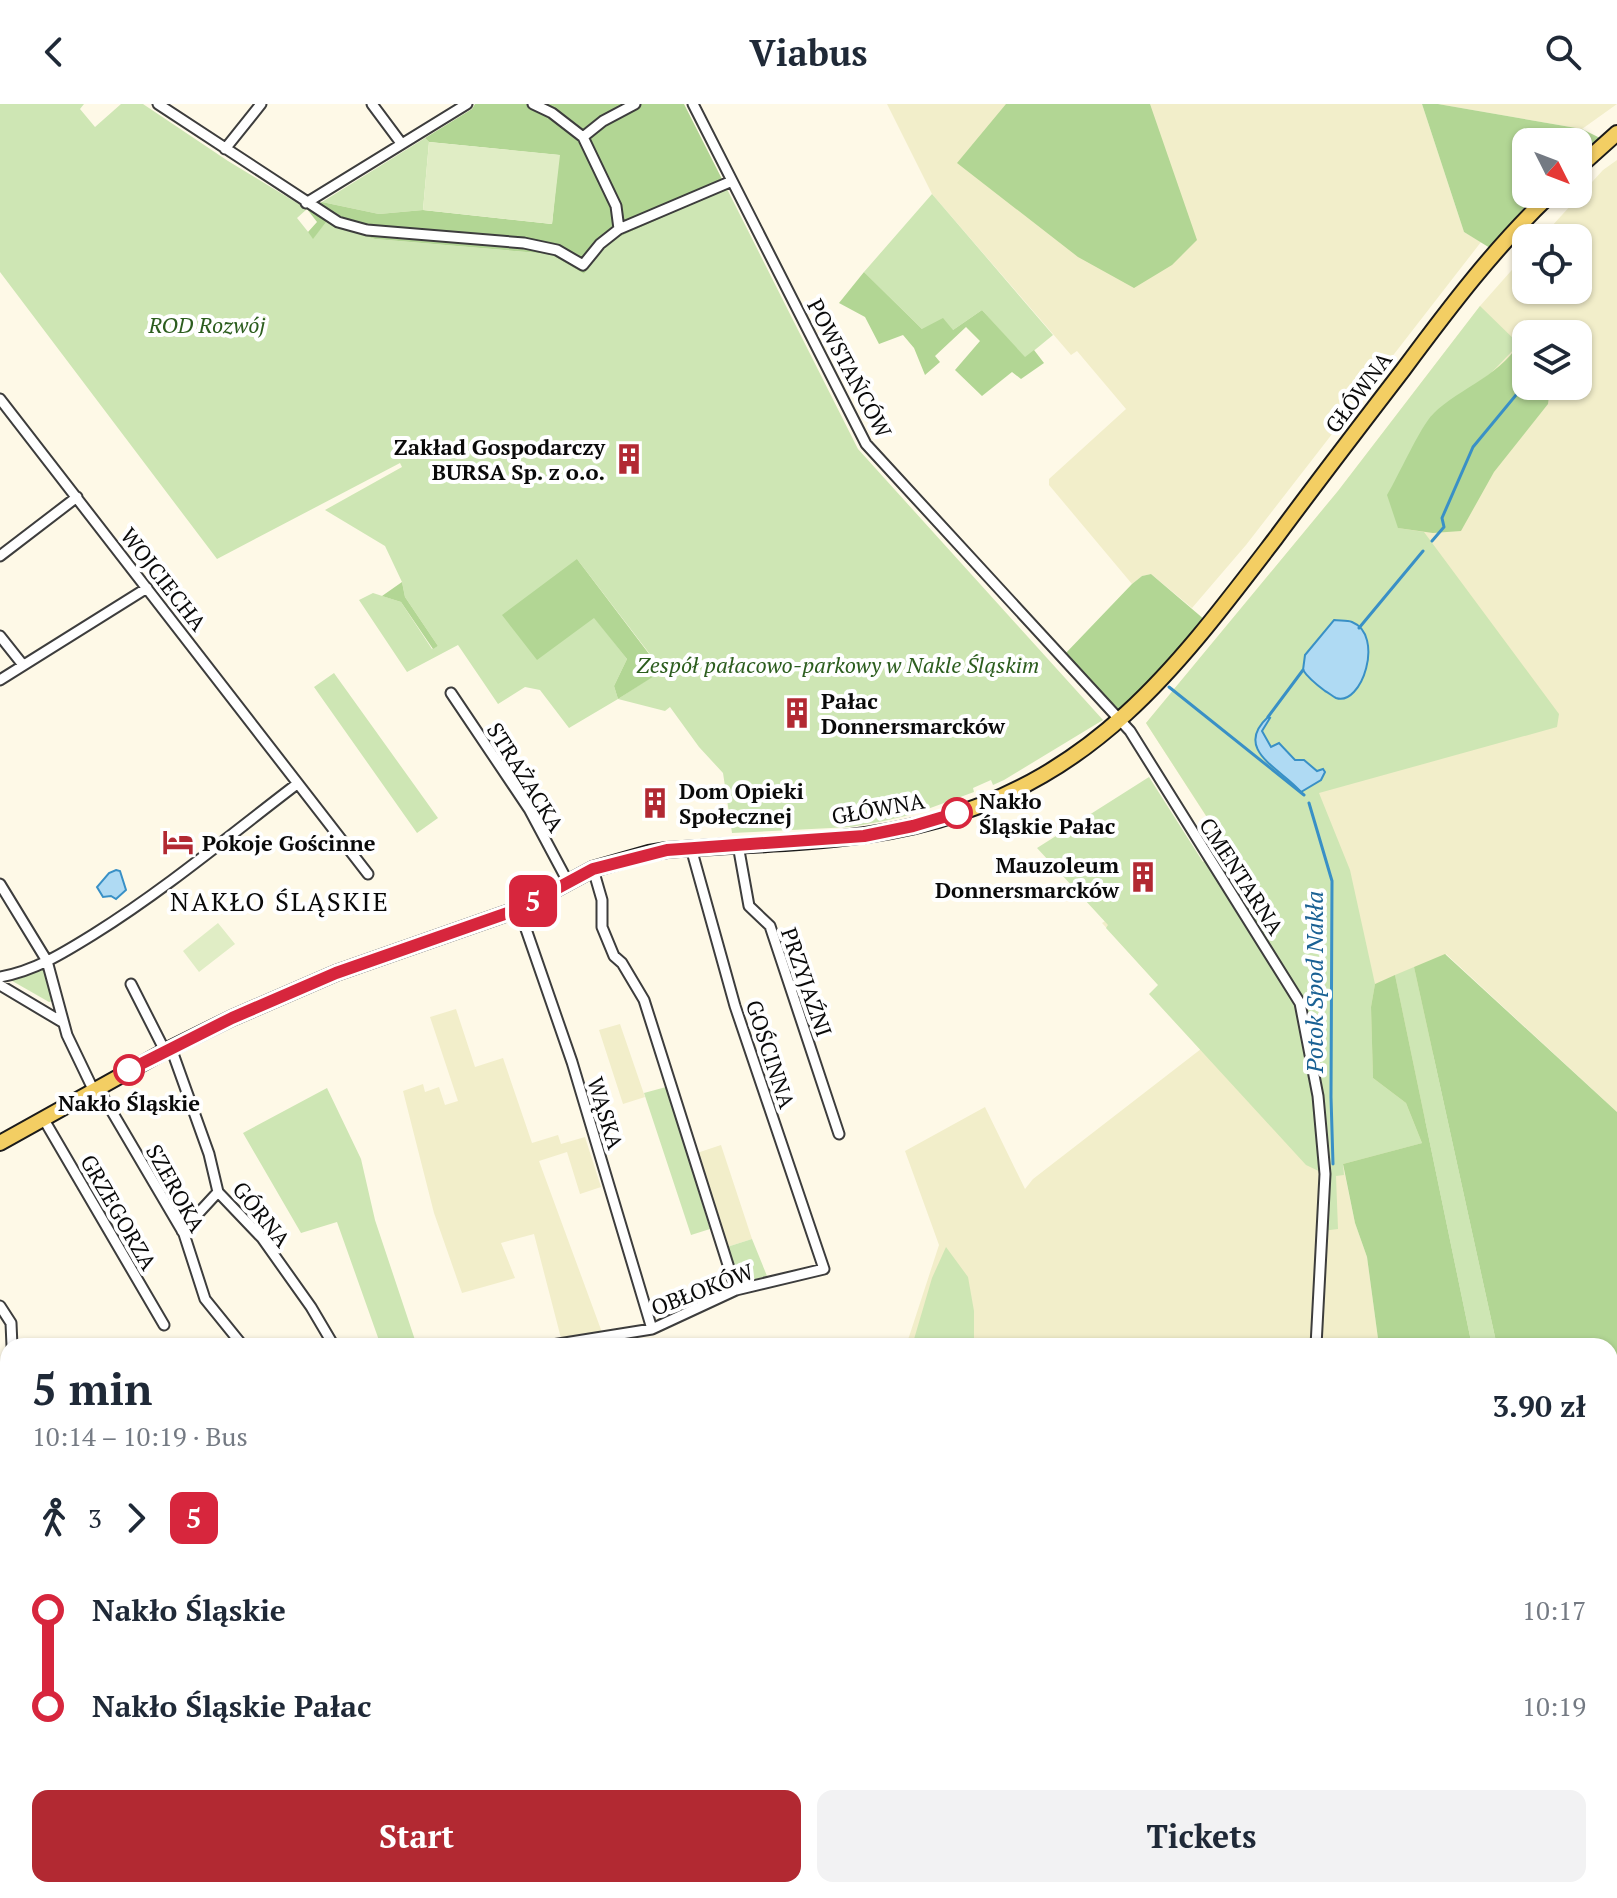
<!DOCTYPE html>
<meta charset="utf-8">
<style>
:root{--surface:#fff;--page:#f2f2f3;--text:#1f2937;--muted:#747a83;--accent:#b22932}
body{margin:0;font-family:"PT Serif",serif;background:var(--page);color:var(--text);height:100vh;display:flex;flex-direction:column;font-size:30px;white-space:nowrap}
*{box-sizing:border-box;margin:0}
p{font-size:26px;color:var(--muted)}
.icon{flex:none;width:44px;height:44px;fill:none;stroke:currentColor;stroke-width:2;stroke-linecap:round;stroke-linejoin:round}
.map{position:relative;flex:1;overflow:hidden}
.drawer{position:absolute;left:0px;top:1234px;width:1618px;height:560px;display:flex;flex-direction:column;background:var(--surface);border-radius:24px 24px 0 0;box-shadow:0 2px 6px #0004}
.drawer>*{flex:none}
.badge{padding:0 16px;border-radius:12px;font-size:28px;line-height:52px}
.needle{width:52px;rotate:132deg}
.tools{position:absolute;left:1512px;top:24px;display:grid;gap:16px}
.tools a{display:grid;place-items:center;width:80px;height:80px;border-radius:16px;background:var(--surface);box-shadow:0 2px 6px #0004;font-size:40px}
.map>.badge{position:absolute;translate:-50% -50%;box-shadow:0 0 0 4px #fff}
.legs{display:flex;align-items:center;gap:12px;height:88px;padding:0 32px;font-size:26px}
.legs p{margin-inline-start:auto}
.summary{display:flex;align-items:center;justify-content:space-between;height:136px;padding:0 32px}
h1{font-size:44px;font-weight:800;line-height:60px}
.button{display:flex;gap:16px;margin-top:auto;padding:16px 32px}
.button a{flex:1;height:92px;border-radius:16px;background:var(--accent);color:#fff;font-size:32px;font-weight:800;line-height:92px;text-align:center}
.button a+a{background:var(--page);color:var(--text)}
ul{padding:0 32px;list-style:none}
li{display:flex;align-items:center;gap:28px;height:96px;font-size:30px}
li i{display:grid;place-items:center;width:12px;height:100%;margin:0 10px;background:currentColor}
li i::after{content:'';width:20px;height:20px;margin:-10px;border:6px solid;border-radius:50%;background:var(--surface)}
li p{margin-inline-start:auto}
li:first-child i{background:linear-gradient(#0000 50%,currentColor 0)}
li:last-child i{background:linear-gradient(currentColor 50%,#0000 0)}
header{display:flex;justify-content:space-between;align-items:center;height:104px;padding:0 32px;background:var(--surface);font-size:36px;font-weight:800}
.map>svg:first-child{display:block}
</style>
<header><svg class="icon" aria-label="back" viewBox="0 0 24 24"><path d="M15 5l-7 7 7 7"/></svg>Viabus<svg class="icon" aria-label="search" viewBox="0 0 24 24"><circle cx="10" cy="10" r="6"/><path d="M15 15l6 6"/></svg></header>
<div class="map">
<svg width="1617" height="1794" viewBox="0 0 1617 1794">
<rect width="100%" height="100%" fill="#fef9e7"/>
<path fill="#f2eeca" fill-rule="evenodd" d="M887 0H1422L1464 128 1481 138 1246 441 1192 504 1151 470 1142 472 1132 480 1049 381V375L1126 305 1077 247 1071 251 1065 244 932 90Z
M1438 0H1617L1582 25Z
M1617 56V1008L1446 850 1422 1039 1343 1061 1355 1119 1367 1153 1379 1242H906L939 1141 905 1047 985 1003 1025 1085 1033 1075 1210 938 1102 819 1226 743 1146 619 1338 387 1480 202 1526 150V186H1578V134H1541L1603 66ZM1526 230H1578V282H1526Z
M456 905 475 963 503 954 532 1039 558 1031 561 1040 585 1033 601 1083 580 1090 567 1048 539 1057 607 1242H543L562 1238 534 1130 501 1139 515 1174 462 1189 434 1109 403 987 423 980 425 988 439 983 445 1001 458 997 430 913Z
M620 920 645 993 623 1000 599 926Z
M721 1041 752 1135 727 1143 697 1049Z
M8 1578V1786H1027L1020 1794H0V1579L2 1582Z
M1610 1675 1617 1683V1794H1065L1055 1786H1610Z"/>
<path fill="#cee6b4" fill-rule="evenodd" d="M0 0H84L80 5 95 23 121 0H143L228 57 307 105 297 114 313 134 327 117 347 127 375 135 550 150 584 170 610 137 727 85 858 345 1103 616 1004 676 993 681 991 676 973 684 974 688 914 710 884 717 851 723 732 729 723 669 699 643 670 603 665 607 618 595 569 624 540 586 525 583 498 600 458 541 407 568 359 496 373 489 401 498 432 545 438 542 405 493 402 478 385 442 325 406 402 363 400 359 217 455 0 168ZM577 455 662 566 618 595 614 582 627 555 594 513Z
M425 34 429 38 423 106 379 110 322 98Z
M932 90 1053 231 1025 254 982 206 953 226 922 225 864 168Z
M1480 202 1519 240 1491 269 1432 311 1398 424 1424 428 1559 610 1557 623 1319 689 1350 766 1375 880 1371 903 1373 974 1406 999 1422 1039 1343 1060 1344 1071 1336 1072 1338 1125 1322 1127 1325 1070 1306 1061 1149 890 1158 881 1106 824 1108 821 1037 744 1149 673 1203 758 1227 744 1146 619 1338 387Z
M334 569 438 714 417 729 314 583Z
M44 862 53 897 49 898 7 874Z
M1414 863 1497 1242H1472L1395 871Z
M666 983 710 1125 691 1131 644 989Z
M327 984 361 1055 375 1116 417 1242H381L337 1118 301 1129 243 1029Z
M752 1135 767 1172 738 1180 727 1143Z
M946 1143 968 1173 974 1207V1242H912L932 1174Z
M8 1578V1649L0 1645V1579L2 1582Z
M422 1786H595L604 1794H428Z
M617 1786H661L669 1794H607Z"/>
<path fill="#b2d694" d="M475 0H684L727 85 610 137 584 170 550 150 375 135 347 127 327 117 313 135 308 128 317 118 307 105 322 98 379 110 423 106 552 120 559 51 429 38 425 34 472 5Z
M1006 0H1150L1197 136 1172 161 1134 184 1078 153 957 59Z
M1422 0H1438L1582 25 1600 34 1578 55V38H1526V90H1542L1490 144 1464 128Z
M864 168 922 225 943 214 953 226 982 206 1025 253 1034 246 1044 259 1021 275 1012 268 982 292 955 266 980 237 966 223 935 252 940 258 925 271 914 244 903 231 879 240 865 213 839 199Z
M1522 233 1526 236V282H1550L1548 300 1494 368 1461 427 1433 429 1398 424 1387 391C1398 373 1420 323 1433 310 1460 283 1506 270 1522 233Z
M577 455 662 567 618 595 614 582 627 555 594 514 537 556 502 511Z
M1151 470 1205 516 1118 610 1064 551 1132 480 1142 472Z
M402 478 405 493 438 542 433 545 401 498 382 492Z
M1445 850 1617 1008V1683L1610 1675V1242H1497L1414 863Z
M1395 871 1472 1242H1379L1367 1153 1355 1119 1343 1060 1422 1039 1406 999 1373 974 1371 903 1375 880Z"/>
<path fill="#e0edc5" d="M429 38 560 51 552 120 423 106Z
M218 819 235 840 199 868 183 847Z"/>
<path fill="#afdaf3" stroke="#3990c6" stroke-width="2" d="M1334 516C1339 517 1347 516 1352 518 1385 531 1362 603 1336 594 1332 592 1329 589 1325 587 1317 581 1308 574 1303 566L1305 551Z
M1268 613 1270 614 1262 627 1271 643 1279 639 1295 656H1304L1317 667 1323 665 1325 668 1321 676 1301 688C1282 665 1232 646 1268 613Z
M116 766 120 767 126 786 116 795 111 792 103 793 97 783 109 769Z"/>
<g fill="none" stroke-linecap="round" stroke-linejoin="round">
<path stroke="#3990c6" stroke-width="3" d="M1432 437 1444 423 1442 414 1473 343 1526 279
M1359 524 1423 447
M1169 583 1304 691
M1268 613 1303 566
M1309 699 1332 777 1331 993 1333 1060
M1460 1786 1464 1794"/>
<defs>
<path id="minor" d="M158 0 338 118 367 126 524 139 557 146 583 161 600 140 619 125 616 102 583 33 603 17 635 0
M372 0 401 39
M533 0 552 9 583 33
M693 0 866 340 1130 627 1300 899 1318 992 1325 1070 1316 1242
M225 45 261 0
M306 99 467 0
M619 125 732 77
M0 295 368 770
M0 452 77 393
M0 532 23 561
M0 576 147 484
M451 589 529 705 568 778
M738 741 749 802 770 822 839 1030
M593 765 602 796V823L614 852 622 859 644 896 736 1186
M0 780 47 857 67 931 91 981 101 989 184 1130 205 1195 243 1242
M519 805 572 958 652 1225
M0 873C35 867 65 848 94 830 166 785 230 731 297 680
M131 880 165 947
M0 881 62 918
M171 944 209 1050 218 1088 262 1134 311 1203 334 1242
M43 1014 164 1221
M182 1127 218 1088
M0 1202 11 1219 12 1242
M546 1242 652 1225 736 1186 824 1165 735 902 691 744
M0 1464 8 1480
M721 1794 729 1786"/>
<path id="primary" d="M1578 64 1617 29
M0 1039 165 947 232 914 336 869 519 805 593 765 649 749 667 746C758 739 850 741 938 716 1100 668 1177 563 1275 435 1317 378 1360 322 1403 266 1449 204 1495 143 1551 90"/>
</defs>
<use href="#minor" stroke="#3d3d3d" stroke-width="13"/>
<use href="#primary" stroke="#1b1b1b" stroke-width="18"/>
<use href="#minor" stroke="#fff" stroke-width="9"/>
<use href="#primary" stroke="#f3ce63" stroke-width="14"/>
</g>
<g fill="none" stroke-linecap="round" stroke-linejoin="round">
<defs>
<path id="line-1" d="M129 966 232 914 336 869 519 805 593 765 667 746 864 732 913 722 957 709"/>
</defs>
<use href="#line-1" stroke="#fff" stroke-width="18"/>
<use href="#line-1" stroke="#d7263d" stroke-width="12"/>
</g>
<defs>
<symbol id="building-bare" viewBox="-9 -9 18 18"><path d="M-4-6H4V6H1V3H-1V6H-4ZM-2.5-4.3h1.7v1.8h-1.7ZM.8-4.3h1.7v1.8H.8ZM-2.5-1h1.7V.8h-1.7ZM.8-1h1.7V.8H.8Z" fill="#b22932" stroke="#fff" stroke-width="2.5" paint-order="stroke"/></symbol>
<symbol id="hotel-bare" viewBox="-9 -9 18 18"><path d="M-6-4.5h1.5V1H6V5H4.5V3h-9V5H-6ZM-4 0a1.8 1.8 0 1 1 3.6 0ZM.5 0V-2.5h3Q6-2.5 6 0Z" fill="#b22932" stroke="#fff" stroke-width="2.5" paint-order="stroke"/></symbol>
</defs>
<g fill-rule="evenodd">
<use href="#building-bare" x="607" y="333" width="44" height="44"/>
<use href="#building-bare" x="775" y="587" width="44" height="44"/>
<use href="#building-bare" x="633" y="677" width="44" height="44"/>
<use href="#hotel-bare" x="156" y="716" width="44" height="44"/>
<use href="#building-bare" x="1121" y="751" width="44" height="44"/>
</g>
<g fill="#fff" stroke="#d7263d" stroke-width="4">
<circle cx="957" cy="709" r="14"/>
<circle cx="129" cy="966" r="14"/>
</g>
<g text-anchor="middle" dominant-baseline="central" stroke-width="8" stroke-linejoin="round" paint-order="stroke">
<g font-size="22" font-style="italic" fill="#2c5d1e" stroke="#fff">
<text x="207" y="220">ROD Rozwój</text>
<text x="838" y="560">Zespół pałacowo-parkowy w Nakle Śląskim</text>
</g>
<g font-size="22" fill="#0a0a0a" stroke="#fff">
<text transform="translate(850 264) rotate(62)">POWSTAŃCÓW</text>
<text transform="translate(1358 288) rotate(-53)">GŁÓWNA</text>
<text transform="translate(164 475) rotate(52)">WOJCIECHA</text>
<text transform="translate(526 673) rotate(58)">STRAŻACKA</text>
<text transform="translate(878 704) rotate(-10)">GŁÓWNA</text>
<text transform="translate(1242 772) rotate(57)">CMENTARNA</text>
<text transform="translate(807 878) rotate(71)">PRZYJAŹNI</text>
<text transform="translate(771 950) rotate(72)">GOŚCINNA</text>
<text transform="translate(606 1009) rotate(73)">WĄSKA</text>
<text transform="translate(176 1084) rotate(61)">SZEROKA</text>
<text transform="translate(119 1108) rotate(60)">GRZEGORZA</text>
<text transform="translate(262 1110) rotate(51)">GÓRNA</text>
<text transform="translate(702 1185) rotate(-21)">OBŁOKÓW</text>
</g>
<g font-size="22" font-weight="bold" fill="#0a0a0a" stroke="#fff" text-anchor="start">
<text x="605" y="342" text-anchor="end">Zakład Gospodarczy<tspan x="605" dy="25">BURSA Sp. z o.o.</tspan></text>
<text x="821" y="596">Pałac<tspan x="821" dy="25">Donnersmarcków</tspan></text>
<text x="679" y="686">Dom Opieki<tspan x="679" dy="25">Społecznej</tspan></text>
<text x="202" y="738">Pokoje Gościnne</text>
<text x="1119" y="760" text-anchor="end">Mauzoleum<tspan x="1119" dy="25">Donnersmarcków</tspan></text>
</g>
<g font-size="22" font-weight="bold" fill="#0a0a0a" stroke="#fff" text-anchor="start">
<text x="979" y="696">Nakło<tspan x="979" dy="25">Śląskie Pałac</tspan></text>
<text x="129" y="998" text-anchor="middle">Nakło Śląskie</text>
</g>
<g font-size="24" font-style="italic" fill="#1a6194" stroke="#fff">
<text transform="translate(1314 878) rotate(-90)">Potok Spod Nakła</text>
</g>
<g font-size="26" letter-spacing="2" fill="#0a0a0a" stroke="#fff">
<text x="280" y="797">NAKŁO ŚLĄSKIE</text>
</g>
</g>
</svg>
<div class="tools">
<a><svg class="needle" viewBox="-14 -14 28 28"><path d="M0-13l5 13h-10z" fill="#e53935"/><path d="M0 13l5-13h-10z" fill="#747a83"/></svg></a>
<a><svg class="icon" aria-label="locate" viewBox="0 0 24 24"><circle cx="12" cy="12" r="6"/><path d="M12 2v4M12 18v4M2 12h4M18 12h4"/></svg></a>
<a><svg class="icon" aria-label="layers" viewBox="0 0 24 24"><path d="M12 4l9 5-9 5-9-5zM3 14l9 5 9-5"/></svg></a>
</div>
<b class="badge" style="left:533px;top:797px;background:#d7263d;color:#fff">5</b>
<section class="drawer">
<div class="summary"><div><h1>5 min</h1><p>10:14 – 10:19 · Bus</p></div><b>3.90 zł</b></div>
<div class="legs"><svg class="icon" aria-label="walk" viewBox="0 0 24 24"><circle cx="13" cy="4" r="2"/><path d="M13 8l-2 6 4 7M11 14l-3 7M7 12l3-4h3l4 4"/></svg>3<svg class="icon" aria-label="forward" viewBox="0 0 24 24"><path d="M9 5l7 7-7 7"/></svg><b class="badge" style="background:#d7263d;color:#fff">5</b></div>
<ul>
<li><i style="color:#d7263d"></i><b>Nakło Śląskie</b><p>10:17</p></li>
<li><i style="color:#d7263d"></i><b>Nakło Śląskie Pałac</b><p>10:19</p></li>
</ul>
<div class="button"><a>Start</a><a>Tickets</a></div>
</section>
</div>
